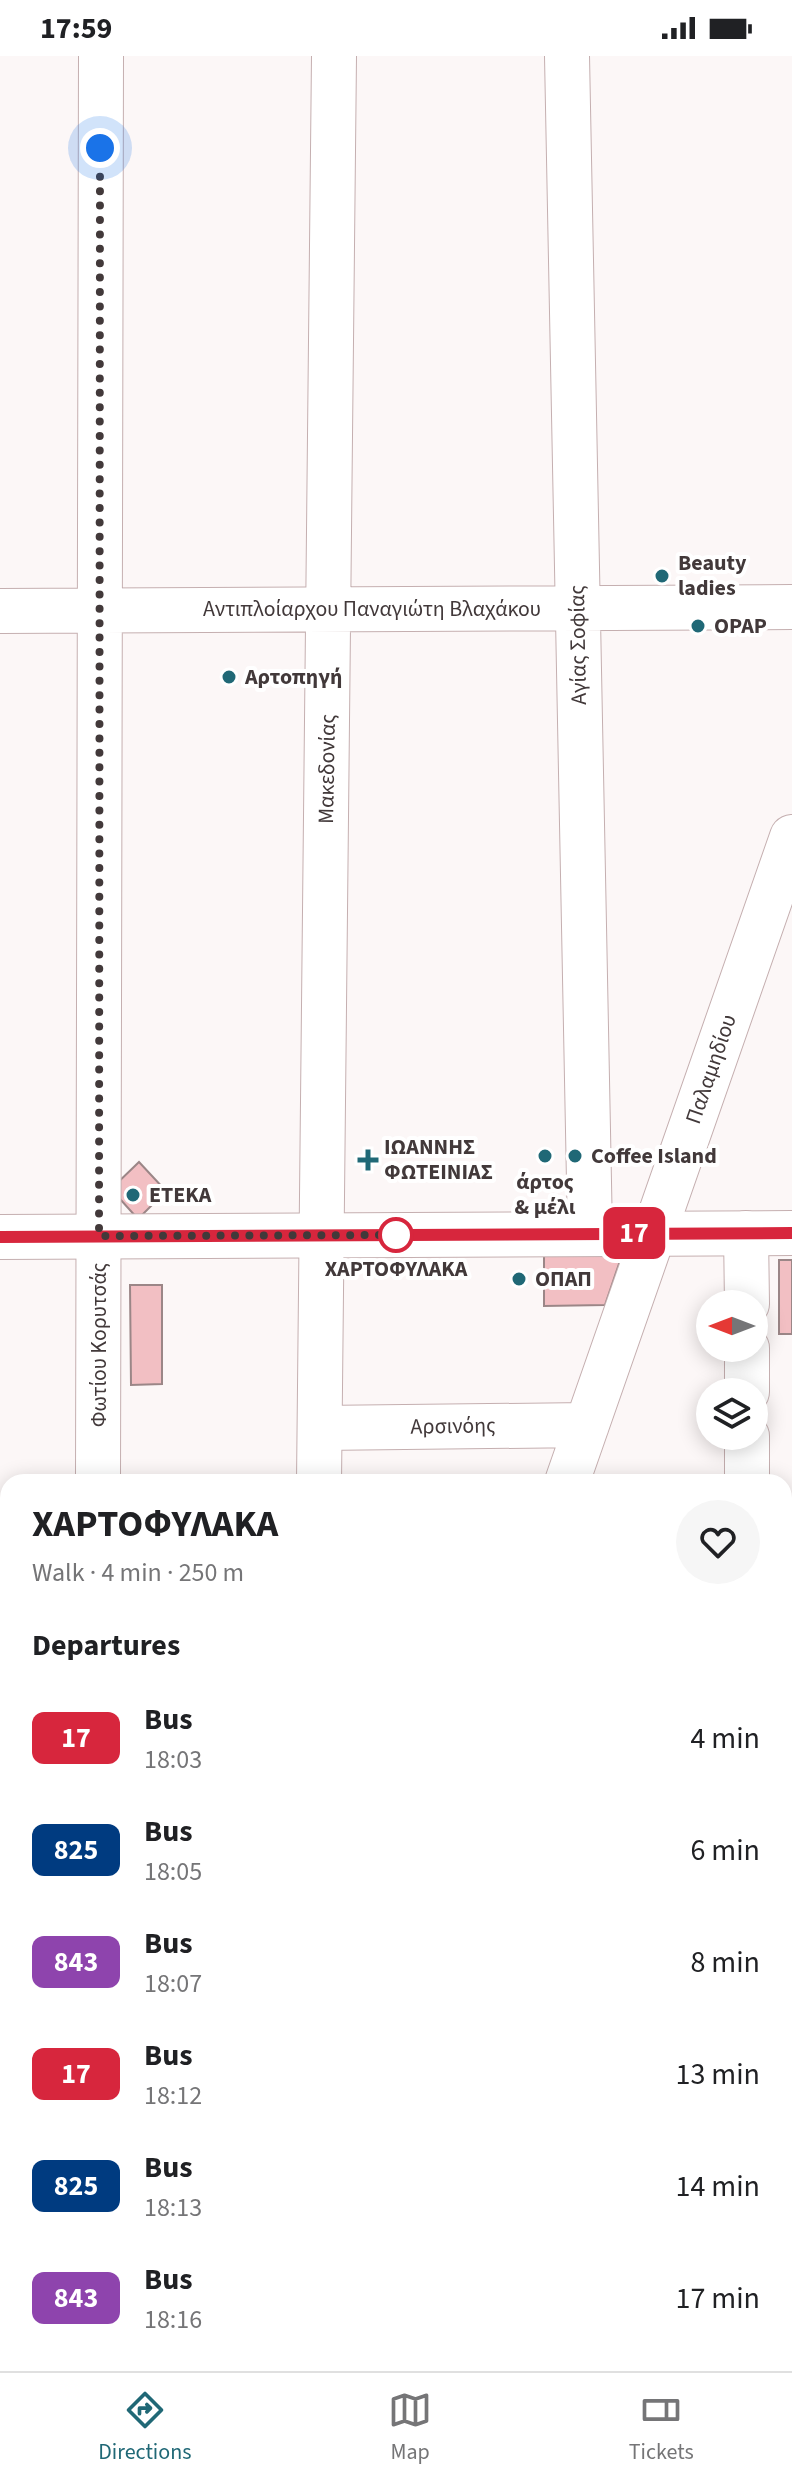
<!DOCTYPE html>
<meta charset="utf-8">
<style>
:root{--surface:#fff;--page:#f6f6f6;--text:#202124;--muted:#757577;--line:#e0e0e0;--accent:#206876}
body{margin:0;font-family:"Source Sans 3",sans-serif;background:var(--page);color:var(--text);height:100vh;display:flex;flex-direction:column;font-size:30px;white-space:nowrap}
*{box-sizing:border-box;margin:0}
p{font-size:26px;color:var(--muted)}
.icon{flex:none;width:44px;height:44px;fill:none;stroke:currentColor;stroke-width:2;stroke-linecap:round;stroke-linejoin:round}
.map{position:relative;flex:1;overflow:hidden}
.details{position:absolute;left:0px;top:1418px;width:792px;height:898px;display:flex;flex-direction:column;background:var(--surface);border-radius:24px 24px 0 0;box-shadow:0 4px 20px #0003}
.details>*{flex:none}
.badge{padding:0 16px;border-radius:12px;font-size:28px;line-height:52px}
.needle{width:52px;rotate:270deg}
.buttons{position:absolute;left:696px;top:1234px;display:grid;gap:16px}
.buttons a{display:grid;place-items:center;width:72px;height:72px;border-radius:50%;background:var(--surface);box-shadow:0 4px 20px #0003;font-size:40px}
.you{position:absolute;width:40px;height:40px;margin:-20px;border:6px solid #fff;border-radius:50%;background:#1a73e8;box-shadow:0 0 0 12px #1a73e833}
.map>.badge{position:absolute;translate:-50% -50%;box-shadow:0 0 0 4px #fff}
h2{padding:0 32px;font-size:30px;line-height:72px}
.round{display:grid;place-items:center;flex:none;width:84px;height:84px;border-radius:42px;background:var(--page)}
.overview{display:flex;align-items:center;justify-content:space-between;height:136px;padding:0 32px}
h1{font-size:38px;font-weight:700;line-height:60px}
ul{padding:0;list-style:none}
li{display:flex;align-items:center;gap:24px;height:112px;padding:0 32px}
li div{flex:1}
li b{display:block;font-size:30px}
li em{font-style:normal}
li .badge{min-width:88px;font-weight:700;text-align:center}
.status{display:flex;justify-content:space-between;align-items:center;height:56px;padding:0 40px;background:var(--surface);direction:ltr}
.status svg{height:22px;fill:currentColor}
.dock{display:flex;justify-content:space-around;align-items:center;height:112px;border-top:2px solid var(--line);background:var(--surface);font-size:22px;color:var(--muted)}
.dock a{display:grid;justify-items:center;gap:4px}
.dock .current{color:var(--accent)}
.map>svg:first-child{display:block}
</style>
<div class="status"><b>17:59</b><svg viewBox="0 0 49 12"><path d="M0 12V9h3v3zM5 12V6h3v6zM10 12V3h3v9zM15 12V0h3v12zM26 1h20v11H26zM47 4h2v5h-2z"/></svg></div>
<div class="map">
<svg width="792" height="2315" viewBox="0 0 792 2315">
<rect width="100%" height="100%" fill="#fcf7f7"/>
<path fill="#f2bfc3" stroke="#9b8687" stroke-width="2" d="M139 1106 166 1135 138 1163 111 1133Z
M544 1194 623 1196 605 1249 544 1250Z
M779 1204H792V1278H779Z
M130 1229H162V1328L131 1329Z
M784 2281H792V2315H763V2308H784Z
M561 2308H667V2315H561Z
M667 2308H731V2315H667Z"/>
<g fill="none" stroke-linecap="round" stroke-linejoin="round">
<defs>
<path id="street" d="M567 0 590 1177
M0 555 792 551
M746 1177 747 1248
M747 1292V1336
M320 1372 587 1369
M747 1380V1426
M98 1426 101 0
M319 1426 334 0
M567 1426 792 781
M784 2253H792
M0 2258H8
M750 2308V2315
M97 2315V2308
M310 2315V2308
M529 2315V2308"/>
<path id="secondary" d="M0 1181 792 1177
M784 1789H792
M0 1794H8"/>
</defs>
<use href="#street" stroke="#c5afb0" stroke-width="46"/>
<use href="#secondary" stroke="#c5afb0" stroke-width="46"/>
<use href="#street" stroke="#fff" stroke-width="44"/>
<use href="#secondary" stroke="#fff" stroke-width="44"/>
</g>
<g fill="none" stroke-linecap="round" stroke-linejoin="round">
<defs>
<path id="line" d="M0 1181 792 1177"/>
</defs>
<use href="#line" stroke="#fff" stroke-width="18"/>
<use href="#line" stroke="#d7263d" stroke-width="12"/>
<path stroke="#42393a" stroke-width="8" stroke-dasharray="0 14.4" d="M100 92 99 1180 396 1179"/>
</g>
<g fill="#206876" stroke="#fff" stroke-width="3">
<circle cx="662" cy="520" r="8"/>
<circle cx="698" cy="570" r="8"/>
<circle cx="229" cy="621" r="8"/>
<circle cx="545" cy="1100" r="8"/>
<circle cx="575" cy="1100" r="8"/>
<path d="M364 1092h8v8h8v8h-8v8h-8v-8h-8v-8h8z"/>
<circle cx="133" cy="1139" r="8"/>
<circle cx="519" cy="1223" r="8"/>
</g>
<circle fill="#fff" stroke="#d7263d" stroke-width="4" cx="396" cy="1179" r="16"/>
<g text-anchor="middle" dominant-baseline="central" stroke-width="8" stroke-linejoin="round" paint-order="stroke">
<g font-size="22" font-weight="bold" fill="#42393a" stroke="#fff" text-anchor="start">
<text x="678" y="507">Beauty<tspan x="678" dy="25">ladies</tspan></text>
<text x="714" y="570">OPAP</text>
<text x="245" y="621">Αρτοπηγή</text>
<text x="384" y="1091">ΙΩΑΝΝΗΣ<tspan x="384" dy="25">ΦΩΤΕΙΝΙΑΣ</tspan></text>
<text x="591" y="1100">Coffee Island</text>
<text x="545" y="1126" text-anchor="middle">άρτος<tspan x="545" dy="25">&amp; μέλι</tspan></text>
<text x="149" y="1139">ΕΤΕΚΑ</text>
<text x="535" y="1223">ΟΠΑΠ</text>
</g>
<g font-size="22" fill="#42393a" stroke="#fff">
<text x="372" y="553">Αντιπλοίαρχου Παναγιώτη Βλαχάκου</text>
<text transform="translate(578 589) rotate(-91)">Αγίας Σοφίας</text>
<text transform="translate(327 713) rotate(-89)">Μακεδονίας</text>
<text transform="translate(711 1013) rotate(-71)">Παλαμηδίου</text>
<text transform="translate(99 1289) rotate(-90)">Φωτίου Κορυτσάς</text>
<text transform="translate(453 1370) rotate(-1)">Αρσινόης</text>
</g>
<g font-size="22" font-weight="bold" fill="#42393a" stroke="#fff">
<text x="396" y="1213">ΧΑΡΤΟΦΥΛΑΚΑ</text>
</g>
</g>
</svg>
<div class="buttons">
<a><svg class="needle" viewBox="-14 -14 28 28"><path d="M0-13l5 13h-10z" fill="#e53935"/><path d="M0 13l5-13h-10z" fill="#757577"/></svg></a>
<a><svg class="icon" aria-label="layers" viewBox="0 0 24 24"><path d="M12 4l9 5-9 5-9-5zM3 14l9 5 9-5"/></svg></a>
</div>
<div class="you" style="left:100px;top:92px"></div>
<b class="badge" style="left:634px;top:1177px;background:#d7263d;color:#fff">17</b>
<section class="details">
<div class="overview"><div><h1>ΧΑΡΤΟΦΥΛΑΚΑ</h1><p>Walk · 4 min · 250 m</p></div><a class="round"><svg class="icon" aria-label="heart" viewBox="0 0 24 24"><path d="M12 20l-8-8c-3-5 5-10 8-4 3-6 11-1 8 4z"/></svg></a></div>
<h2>Departures</h2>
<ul>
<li><span class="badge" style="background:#d7263d;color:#fff">17</span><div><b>Bus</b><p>18:03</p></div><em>4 min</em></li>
<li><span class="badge" style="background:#003b80;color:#fff">825</span><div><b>Bus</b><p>18:05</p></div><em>6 min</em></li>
<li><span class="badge" style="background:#8e44ad;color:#fff">843</span><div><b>Bus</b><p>18:07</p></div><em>8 min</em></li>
<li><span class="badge" style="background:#d7263d;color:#fff">17</span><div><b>Bus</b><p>18:12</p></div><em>13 min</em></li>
<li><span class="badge" style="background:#003b80;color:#fff">825</span><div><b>Bus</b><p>18:13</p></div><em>14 min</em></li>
<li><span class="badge" style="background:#8e44ad;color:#fff">843</span><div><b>Bus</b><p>18:16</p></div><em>17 min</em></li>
</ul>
</section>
</div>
<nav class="dock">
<a class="current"><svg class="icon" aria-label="directions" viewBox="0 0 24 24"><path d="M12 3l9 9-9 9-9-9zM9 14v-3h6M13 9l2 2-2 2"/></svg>Directions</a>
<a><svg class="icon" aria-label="map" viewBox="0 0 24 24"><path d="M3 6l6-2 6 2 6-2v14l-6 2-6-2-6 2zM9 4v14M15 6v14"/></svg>Map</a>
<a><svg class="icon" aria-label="tickets" viewBox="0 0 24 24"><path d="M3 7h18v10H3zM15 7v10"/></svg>Tickets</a>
</nav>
